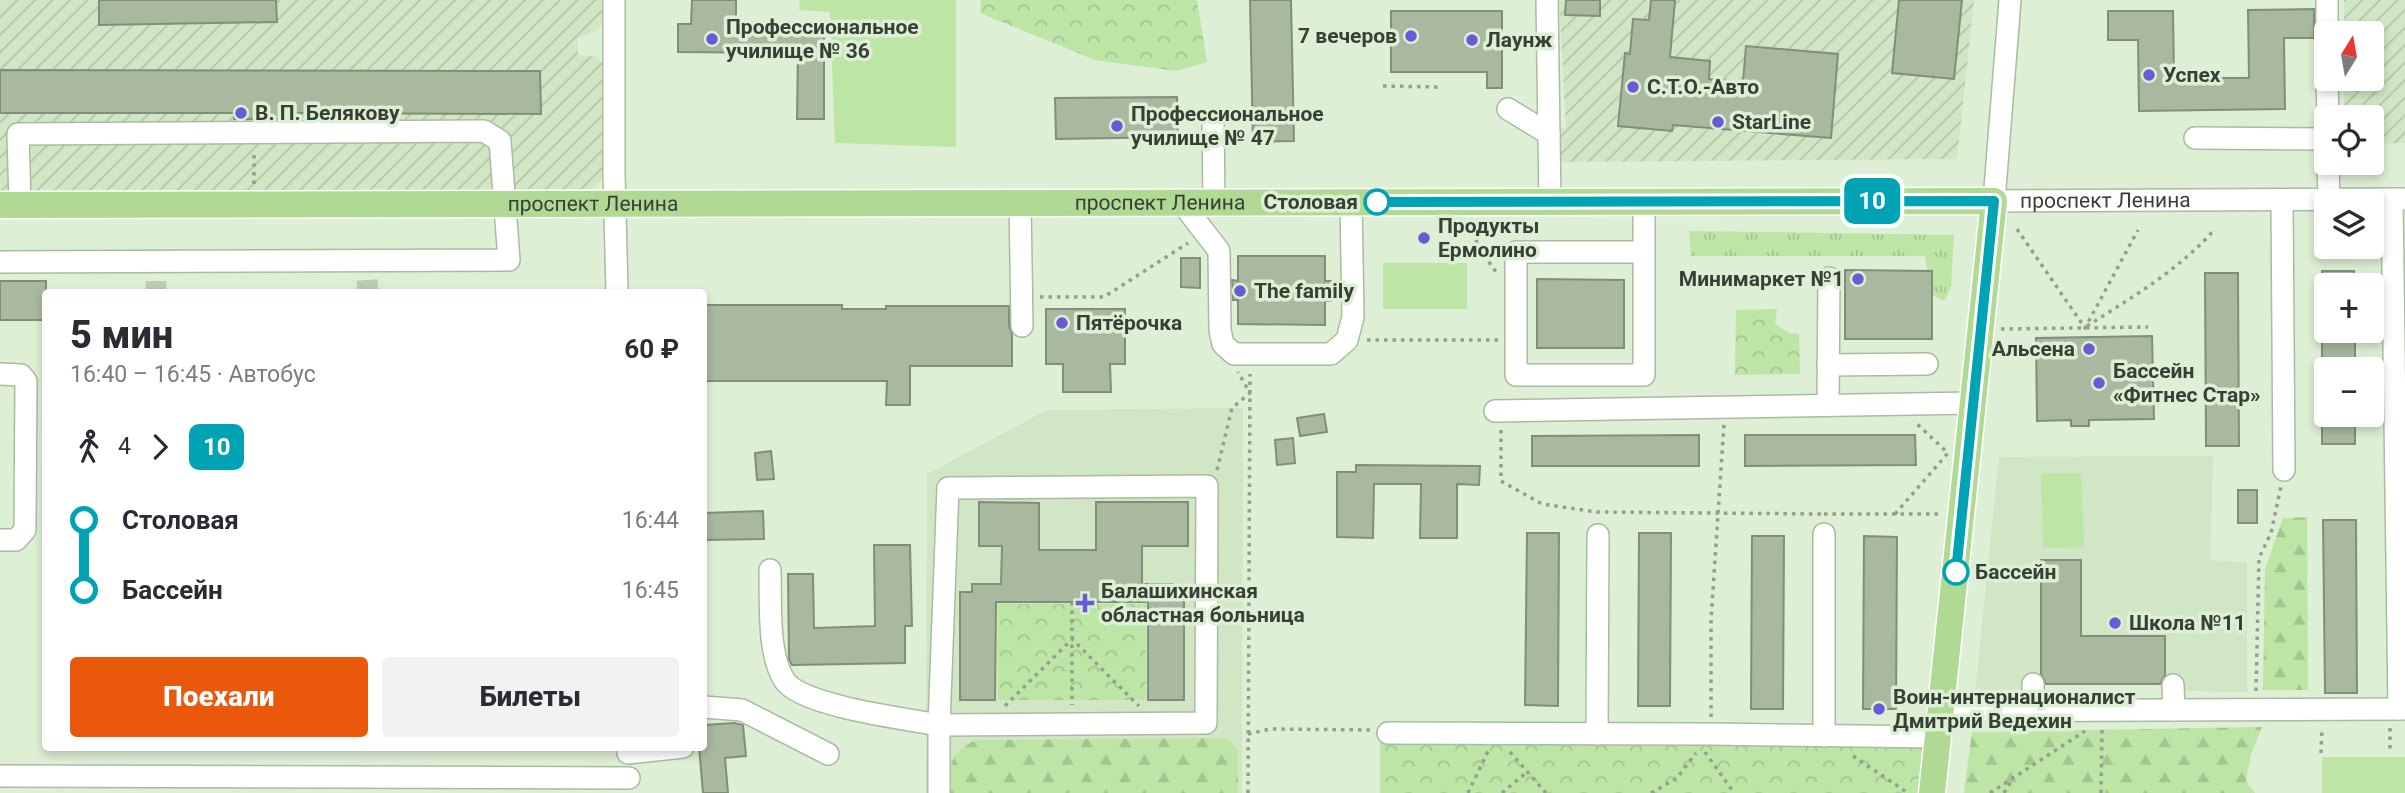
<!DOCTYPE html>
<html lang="ru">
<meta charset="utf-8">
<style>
:root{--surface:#fff;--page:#f2f2f3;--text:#2b2b33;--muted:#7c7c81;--accent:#ea580c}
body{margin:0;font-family:Roboto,sans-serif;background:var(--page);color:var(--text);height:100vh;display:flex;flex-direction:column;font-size:26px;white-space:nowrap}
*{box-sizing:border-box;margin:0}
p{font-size:23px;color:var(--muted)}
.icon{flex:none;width:38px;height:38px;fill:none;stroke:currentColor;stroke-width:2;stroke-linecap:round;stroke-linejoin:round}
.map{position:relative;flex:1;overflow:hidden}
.side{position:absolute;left:42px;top:289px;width:665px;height:462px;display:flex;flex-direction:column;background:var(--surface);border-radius:7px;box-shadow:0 4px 10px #0003}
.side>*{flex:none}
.badge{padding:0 14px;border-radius:10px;font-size:24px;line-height:46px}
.needle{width:46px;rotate:11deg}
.buttons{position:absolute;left:2314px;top:21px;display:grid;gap:14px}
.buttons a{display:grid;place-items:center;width:70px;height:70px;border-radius:7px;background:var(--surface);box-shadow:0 4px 10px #0003;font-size:35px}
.map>.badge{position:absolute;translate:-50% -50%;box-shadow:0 0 0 4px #fff}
.legs{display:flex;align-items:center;gap:10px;height:77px;padding:0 28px;font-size:23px}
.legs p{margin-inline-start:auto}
.overview{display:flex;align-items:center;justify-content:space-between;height:119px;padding:0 28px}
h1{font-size:38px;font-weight:800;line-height:52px}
.button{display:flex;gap:14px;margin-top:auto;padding:14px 28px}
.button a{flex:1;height:80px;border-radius:7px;background:var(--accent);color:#fff;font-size:28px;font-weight:800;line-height:80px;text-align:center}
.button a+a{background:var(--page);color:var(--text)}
ul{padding:0 28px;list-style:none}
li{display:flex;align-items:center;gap:24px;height:70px;font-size:26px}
li i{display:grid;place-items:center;width:10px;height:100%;margin:0 9px;background:currentColor}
li i::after{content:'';width:18px;height:18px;margin:-9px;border:5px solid;border-radius:50%;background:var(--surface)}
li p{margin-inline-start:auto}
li:first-child i{background:linear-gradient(#0000 50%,currentColor 0)}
li:last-child i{background:linear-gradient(currentColor 50%,#0000 0)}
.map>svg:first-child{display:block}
</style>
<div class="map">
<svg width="2405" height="793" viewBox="0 0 2405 793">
<defs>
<pattern id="industrial-furrows" width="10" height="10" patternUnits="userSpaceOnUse" patternTransform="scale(1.75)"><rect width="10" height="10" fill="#d0e6c4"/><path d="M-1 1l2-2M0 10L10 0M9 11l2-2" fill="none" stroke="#b3c6a9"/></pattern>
<pattern id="grass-tufts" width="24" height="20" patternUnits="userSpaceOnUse" patternTransform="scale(1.75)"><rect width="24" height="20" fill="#bce5a6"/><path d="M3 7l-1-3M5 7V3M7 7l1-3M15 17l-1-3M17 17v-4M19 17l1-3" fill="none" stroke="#a2c690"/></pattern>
<pattern id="forest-firs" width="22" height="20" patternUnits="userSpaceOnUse" patternTransform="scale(1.75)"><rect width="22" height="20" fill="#bce5a6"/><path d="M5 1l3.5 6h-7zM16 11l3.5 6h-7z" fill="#a2c690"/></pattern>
<pattern id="park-crowns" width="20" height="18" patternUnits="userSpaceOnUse" patternTransform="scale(1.75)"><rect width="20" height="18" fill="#bce5a6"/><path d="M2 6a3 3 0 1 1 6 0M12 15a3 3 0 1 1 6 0" fill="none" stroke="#a2c690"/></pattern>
</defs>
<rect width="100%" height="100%" fill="#ddefd4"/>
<path fill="#d0e6c4" d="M1243 408 1242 793H926L927 474 1047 410Z
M2213 456 2210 560 2247 562V692L2182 691 2181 685 2026 684 2025 694H1975L1999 457Z"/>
<path fill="url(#industrial-furrows)" d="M0 0H606V19L598 30 577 39 578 55 598 57 606 70V161L601 181 586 193 0 197Z
M1559 0H1974L1957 159 1558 162 1556 129 1566 128Z
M2344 0H2405V143L2371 144V117H2344V79H2371V33H2344Z"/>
<path fill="url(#grass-tufts)" d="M1689 231 1954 235 1951 288 1944 301 1932 295 1925 256H1691Z"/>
<path fill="url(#forest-firs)" d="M2307 517 2308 690H2263L2265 569 2283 518Z
M2262 727 2251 754 2246 781 2255 793H1964L1972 732Z
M1220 738 1231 742 1238 751V793H950C949 765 949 754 975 740Z"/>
<path fill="url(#park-crowns)" d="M981 0H1197L1207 62 1176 71 1095 60 980 13Z
M1777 309 1775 324 1789 333 1799 334 1800 374 1735 375 1736 310Z
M998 604H1146V700H998Z
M1380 742 1925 744 1919 793H1380Z"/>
<path fill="#bce5a6" d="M800 0H956V147L835 143 830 12 799 10Z
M1383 263H1467V309H1383Z
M2081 473 2084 547 2043 548 2041 474Z
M2322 757H2405V793H2322Z"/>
<path fill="#a8b99f" stroke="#809078" stroke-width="2" d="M99 0H276L277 22 99 25Z
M692 0H736V24L824 25V119H797L798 53 678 52V24H691Z
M1250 0H1291L1294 141 1253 142Z
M1566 0H1600V16L1565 15Z
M1651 0H1675L1670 57 1710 61 1709 79 1743 82 1746 46 1838 54 1831 138 1673 125 1672 131 1618 126 1625 53 1630 54 1633 19 1649 20Z
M1899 0H1962L1954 79 1892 73Z
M2314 9V38H2284L2285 109 2139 111 2138 40H2108V11H2173L2174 78H2249L2248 10Z
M1391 11H1502V88H1487V72H1391Z
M0 70 540 71 541 114 285 113V119H234V113H0Z
M1177 97 1178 137 1056 139 1055 98Z
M1238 256H1325V281H1331V301H1325V325L1238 324V300H1233L1232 280 1238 281Z
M1181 258H1200V288L1181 287Z
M1845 270 1932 271V339H1845Z
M2322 271H2354V285H2322Z
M2205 273H2238L2239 446H2206Z
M1537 279 1624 280V348H1537Z
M0 281H46V320H0Z
M704 305H842V309H886V306H1009V326L1012 334V366H910V405H886L887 381H704Z
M1046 309H1125V364H1110L1111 392H1063V364H1046Z
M2322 331H2355V369H2322Z
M2152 336 2154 419 2089 420V426H2071V420L2037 421 2036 338Z
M1324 414 1327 432 1300 436 1297 418Z
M2322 415H2355V444H2322Z
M1699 435V466H1532V436Z
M1745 435H1915L1916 465 1745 466Z
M1293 438 1295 463 1277 465 1275 440Z
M771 451 774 479 757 480 755 453Z
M1356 465 1480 466 1479 485 1457 484V538H1420L1421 484H1374L1373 538 1337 537V472H1356Z
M2238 490H2257V523H2238Z
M979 502 1039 503V550H1096V502H1188V546H1142V584H1172V592H1184V700H1148V602H996L995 700H960V592H972V584H1001L1002 546H979Z
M763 511 764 539 704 540V513Z
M2323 520H2356L2357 693H2325Z
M1527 533H1559L1558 706 1525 705Z
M1639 533H1671L1670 706H1638Z
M1752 536H1784L1783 709H1751Z
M1864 536 1897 537 1896 709H1863Z
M874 545H910L912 626H905V663L792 665 789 659 788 574H813L814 628 875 626Z
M2041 560H2081V636H2165V675L2160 684H2046L2041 674Z
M734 723 743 725 746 756 725 758 728 793H703L699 747H704V725Z"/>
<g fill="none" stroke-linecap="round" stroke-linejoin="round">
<path stroke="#bcccb4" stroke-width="21" stroke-dasharray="21 10" stroke-linecap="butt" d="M367 280 368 292
M156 281V292"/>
<defs>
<g id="minor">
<path d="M614 0V173L617 292"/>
<path d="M1547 0 1550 202"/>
<path id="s1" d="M2010 0 1994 201 2405 199"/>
<path d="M2327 0V33"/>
<path d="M2327 79 2328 117"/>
<path d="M1508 109 1549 134"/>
<path d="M1213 120 1214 202"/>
<path d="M2195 138 2326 139"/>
<path d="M2328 163 2329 200"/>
<path d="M2282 200 2284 470"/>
<path d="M2392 200 2399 709"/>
<path d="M1644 202V375H1516V252H1644"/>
<path d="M1020 203 1022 326"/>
<path d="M1182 203 1219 251 1220 330 1223 344 1234 354H1331L1347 340 1353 317 1351 202"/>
<path d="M0 262 509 260 500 141 484 131 18 134 20 204"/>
<path d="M1828 365 1927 364"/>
<path d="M0 374 21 375 26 381 25 530 16 540H0"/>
<path d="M1828 405 1829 278"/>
<path d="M1495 411 1973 403"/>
<path d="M1207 486 1206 723 939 725 948 488Z"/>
<path d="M770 570C771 601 767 655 785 681 802 706 907 719 939 725V793"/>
<path d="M2173 685 2174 710"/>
<path d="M704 707 742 710 828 754"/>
<path d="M1942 711 2405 709"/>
<path d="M2033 711V684"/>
<path d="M1388 733 1711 734 1939 737"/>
<path d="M1597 734 1598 535"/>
<path d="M1824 736V534"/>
<path d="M628 753 683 747"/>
<path d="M0 776 629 778"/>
</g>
<g id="major">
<path id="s2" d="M0 205 1994 201 1932 793"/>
</g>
</defs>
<use href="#minor" stroke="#aabba1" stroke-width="24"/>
<use href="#major" stroke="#fff" stroke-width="29"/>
<path stroke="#93a08c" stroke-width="3.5" stroke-dasharray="3.5 5" stroke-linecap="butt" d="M1383 86 1438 87
M254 184V150
M2017 229 2085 328 2138 230
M1473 232 1479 248 1496 272
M1040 297H1104L1188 243
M2087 326C2131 298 2179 270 2214 230
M2001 329 2148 327
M1367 340H1499
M1501 430V481L1542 504 1597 512 1822 514V516
M1217 470 1232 408 1250 393 1238 372
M1824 514H1939
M1895 514 1948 453 1916 423
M1072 602V705
M2256 691 2259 558 2271 533 2281 486
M1005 706 1072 639 1139 706
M1711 717V620L1724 424
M2390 728V749
M1248 734 1270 729 1372 730
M1510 752 1546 793
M1705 752 1734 793
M2321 753 2322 728
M1853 756 1908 793
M1248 793 1250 374
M1468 793 1488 751
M1502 793 1527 772
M1651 793 1677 778 1696 753
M1990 793 2085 731
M2004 793 2012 780
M2101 793 2102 729"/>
<use href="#minor" stroke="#fff" stroke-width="21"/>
<use href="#major" stroke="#b0da93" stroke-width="26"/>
</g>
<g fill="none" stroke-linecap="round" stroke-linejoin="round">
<defs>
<path id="line-1" d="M1377 202 1994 201 1956 572"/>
</defs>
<use href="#line-1" stroke="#fff" stroke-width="16"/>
<use href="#line-1" stroke="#00a3b4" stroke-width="10"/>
</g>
<g fill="#6a5ad4" stroke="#ddefd4" stroke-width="2.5">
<circle cx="1411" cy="36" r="7"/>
<circle cx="712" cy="39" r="7"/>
<circle cx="1472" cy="40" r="7"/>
<circle cx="2149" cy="75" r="7"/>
<circle cx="1633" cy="87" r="7"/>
<circle cx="241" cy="113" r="7"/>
<circle cx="1718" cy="122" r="7"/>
<circle cx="1117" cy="126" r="7"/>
<circle cx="1424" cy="238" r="7"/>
<circle cx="1858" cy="279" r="7"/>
<circle cx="1240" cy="291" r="7"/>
<circle cx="1062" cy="323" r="7"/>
<circle cx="2089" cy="349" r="7"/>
<circle cx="2099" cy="383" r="7"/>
<path d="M1081.5 592.5h7v7h7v7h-7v7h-7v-7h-7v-7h7z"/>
<circle cx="2115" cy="623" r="7"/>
<circle cx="1879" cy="709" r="7"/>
</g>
<g fill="#fff" stroke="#00a3b4" stroke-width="3.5">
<circle cx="1377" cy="202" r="12"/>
<circle cx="1956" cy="572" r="12"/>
</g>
<g text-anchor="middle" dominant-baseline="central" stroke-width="7" stroke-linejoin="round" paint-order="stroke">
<g font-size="21" font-weight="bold" fill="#383f35" stroke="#ddefd4" text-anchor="start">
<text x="726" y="27">Профессиональное<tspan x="726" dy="24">училище № 36</tspan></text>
<text x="1397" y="36" text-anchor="end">7 вечеров</text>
<text x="1486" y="40">Лаунж</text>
<text x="2163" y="75">Успех</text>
<text x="1647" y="87">С.Т.О.-Авто</text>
<text x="255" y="113">В. П. Белякову</text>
<text x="1131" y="114">Профессиональное<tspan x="1131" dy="24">училище № 47</tspan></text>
<text x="1732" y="122">StarLine</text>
<text x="1438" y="226">Продукты<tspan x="1438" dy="24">Ермолино</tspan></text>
<text x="1844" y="279" text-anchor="end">Минимаркет №1</text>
<text x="1254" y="291">The family</text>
<text x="1076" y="323">Пятёрочка</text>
<text x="2075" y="349" text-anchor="end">Альсена</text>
<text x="2113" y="371">Бассейн<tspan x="2113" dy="24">«Фитнес Стар»</tspan></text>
<text x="1101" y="591">Балашихинская<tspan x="1101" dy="24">областная больница</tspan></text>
<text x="2129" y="623">Школа №11</text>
<text x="1893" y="697">Воин-интернационалист<tspan x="1893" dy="24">Дмитрий Ведехин</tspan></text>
</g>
<g font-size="21" fill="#383f35" stroke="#ddefd4">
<text stroke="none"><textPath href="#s1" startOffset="313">проспект Ленина</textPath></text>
<text stroke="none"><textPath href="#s2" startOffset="593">проспект Ленина</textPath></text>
<text stroke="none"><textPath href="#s2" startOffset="1160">проспект Ленина</textPath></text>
</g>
<g font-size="21" font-weight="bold" fill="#383f35" stroke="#ddefd4" text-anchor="end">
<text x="1358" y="202">Столовая</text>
<text x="1975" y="572" text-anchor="start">Бассейн</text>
</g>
</g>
</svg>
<div class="buttons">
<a><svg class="needle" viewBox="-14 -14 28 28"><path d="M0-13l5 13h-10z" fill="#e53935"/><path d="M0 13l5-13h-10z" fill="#7c7c81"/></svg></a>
<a><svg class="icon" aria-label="locate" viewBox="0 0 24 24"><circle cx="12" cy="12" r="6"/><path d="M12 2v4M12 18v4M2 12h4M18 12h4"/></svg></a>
<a><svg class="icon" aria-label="layers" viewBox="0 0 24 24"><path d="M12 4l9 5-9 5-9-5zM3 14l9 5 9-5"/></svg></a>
<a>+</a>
<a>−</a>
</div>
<b class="badge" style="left:1872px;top:201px;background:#00a3b4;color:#fff">10</b>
<section class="side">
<div class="overview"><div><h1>5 мин</h1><p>16:40 – 16:45 · Автобус</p></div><b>60 ₽</b></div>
<div class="legs"><svg class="icon" aria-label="walk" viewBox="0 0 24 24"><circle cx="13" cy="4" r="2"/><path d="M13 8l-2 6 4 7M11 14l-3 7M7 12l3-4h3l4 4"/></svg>4<svg class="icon" aria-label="forward" viewBox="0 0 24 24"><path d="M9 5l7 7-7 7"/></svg><b class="badge" style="background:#00a3b4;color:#fff">10</b></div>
<ul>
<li><i style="color:#00a3b4"></i><b>Столовая</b><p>16:44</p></li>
<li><i style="color:#00a3b4"></i><b>Бассейн</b><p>16:45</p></li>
</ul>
<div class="button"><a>Поехали</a><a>Билеты</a></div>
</section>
</div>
